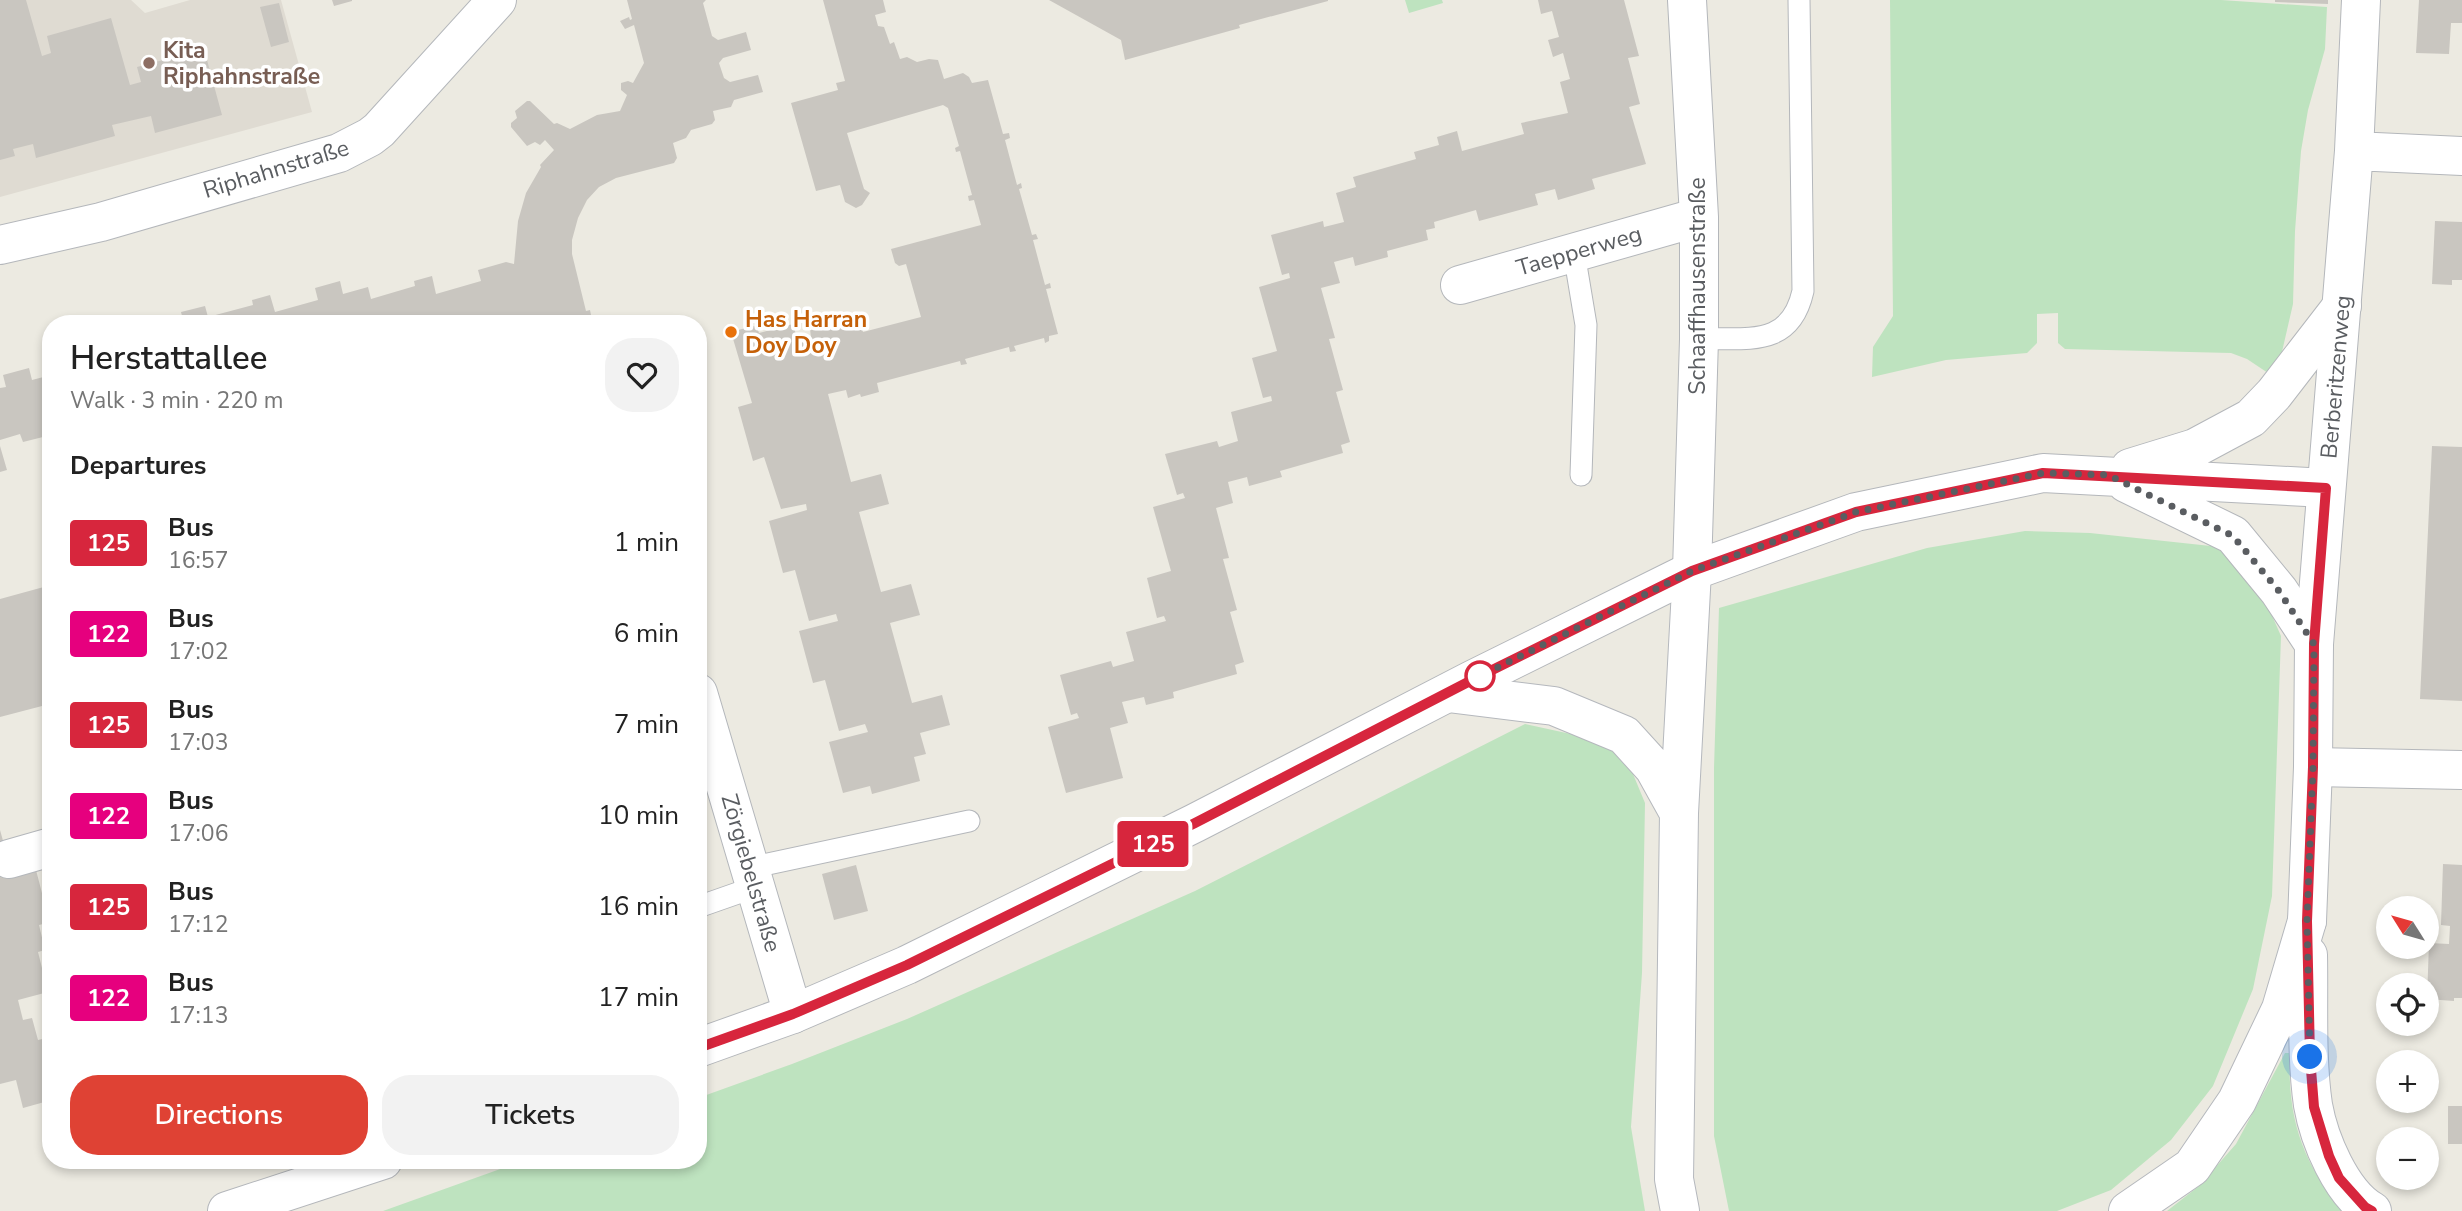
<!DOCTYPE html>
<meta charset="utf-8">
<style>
:root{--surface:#fff;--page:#f2f2f2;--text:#222;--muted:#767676;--accent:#df4234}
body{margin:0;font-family:"Nunito Sans",sans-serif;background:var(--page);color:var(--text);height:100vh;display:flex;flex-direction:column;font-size:26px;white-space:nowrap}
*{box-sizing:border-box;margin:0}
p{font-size:23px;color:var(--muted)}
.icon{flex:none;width:38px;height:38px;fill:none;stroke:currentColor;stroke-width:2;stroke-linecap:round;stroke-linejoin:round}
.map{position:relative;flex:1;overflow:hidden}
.panel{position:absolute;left:42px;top:315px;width:665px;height:854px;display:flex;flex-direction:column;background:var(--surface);border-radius:28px;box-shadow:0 4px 10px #0003}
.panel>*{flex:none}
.badge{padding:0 14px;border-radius:5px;font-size:24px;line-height:46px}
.needle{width:46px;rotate:307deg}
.tools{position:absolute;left:2376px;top:896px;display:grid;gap:14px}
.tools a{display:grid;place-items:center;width:63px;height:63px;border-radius:50%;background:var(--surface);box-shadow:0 4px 10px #0003;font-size:35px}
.you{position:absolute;width:35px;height:35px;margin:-18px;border:5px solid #fff;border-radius:50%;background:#1a73e8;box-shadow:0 0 0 10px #1a73e833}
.map>.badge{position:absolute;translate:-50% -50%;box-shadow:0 0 0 4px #fff}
h2{padding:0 28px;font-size:26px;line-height:63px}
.round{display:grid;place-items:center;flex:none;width:74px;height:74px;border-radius:28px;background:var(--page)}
.summary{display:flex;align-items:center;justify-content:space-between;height:119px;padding:0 28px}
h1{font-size:33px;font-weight:600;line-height:52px}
.primary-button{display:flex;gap:14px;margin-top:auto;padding:14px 28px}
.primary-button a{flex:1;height:80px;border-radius:28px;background:var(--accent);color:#fff;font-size:28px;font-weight:600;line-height:80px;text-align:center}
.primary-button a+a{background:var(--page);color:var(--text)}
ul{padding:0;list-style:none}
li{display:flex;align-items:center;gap:21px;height:91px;padding:0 28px}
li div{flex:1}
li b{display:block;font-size:26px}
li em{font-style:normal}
li .badge{min-width:77px;font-weight:700;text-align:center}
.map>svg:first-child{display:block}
</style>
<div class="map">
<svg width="2462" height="1211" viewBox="0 0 2462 1211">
<rect width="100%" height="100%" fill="#eceae1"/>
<path fill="#dfdbd2" d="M0 0H131L145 13 190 0H281L312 112 0 197Z"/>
<path fill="#bee3bf" d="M1405 0H1442L1443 3 1409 13Z
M1890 0H2221L2327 7 2325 49 2308 110 2301 151 2295 231 2293 304 2281 356 2271 375 2247 359 2231 353 2065 349 2058 343V313L2037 314V343L2027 353 1946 360 1872 377 1873 347 1893 316Z
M2025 531 2090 533 2220 547 2266 602 2281 636 2272 896 2253 989 2213 1086 2171 1140 2111 1190 2057 1211H1729L1714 1136V768L1719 608 1927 548Z
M1525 724 1603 741 1633 774 1645 803 1642 973 1631 1127 1645 1211H383L525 1160H698V1098L792 1064 907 1019 1195 891Z
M2285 1053H2290C2287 1118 2302 1161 2342 1211H2167L2199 1186 2236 1144Z"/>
<path fill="#c9c6c0" d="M0 0H26L42 56 51 53 47 36 111 18 130 85 141 82 137 67 204 49 222 115 155 133 151 116 112 125 115 136 36 158 33 144 13 149 15 156 0 160Z
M332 0H352V1L334 6Z
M627 0H706L703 3 712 36 718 40 746 32 751 50 723 58 719 63 724 78 730 82 758 75 763 92 734 100 731 107 713 111 715 120 712 124 691 130 686 138 673 143 677 158 674 163 616 178 599 187 587 200 578 218 572 240V254L586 311 590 310 591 315 571 319 572 324H184L181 312 205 306 208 317 253 305 252 300 270 295 275 312 318 300 315 288 340 281 343 294 368 287 371 299 415 286 414 281 432 276 436 294 481 281 478 270 506 262 514 264 518 221 526 193 541 167 540 165 554 150 545 140 540 145 535 142 527 146 511 127V123L517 118 515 111 527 101H530L554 124 557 123 570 129 597 115 620 111 627 95 621 90V83L628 81 633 83 644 63 634 25 625 29 620 21 629 17 630 20 632 19Z
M823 0H883L886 12 875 15 878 26 884 27 890 44 894 42 900 59 907 57 917 62 929 59 938 60 944 79 963 73 969 77 972 83 988 80 1003 134 1009 133 1010 138 1005 140 1017 185 1021 183 1022 188 1019 189 1032 235 1036 234 1038 239 1033 240 1045 285 1050 283 1051 288 1046 289 1058 334 1049 336V341L1045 343 1044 338 1014 346 1016 351 1010 352 1009 347 965 359 967 364 961 365 960 361 877 383 879 392 861 397 860 394 848 398 846 390 828 394 851 482 881 474 889 504 859 512 881 592 911 584 920 615 890 623 912 703 942 695 950 725 920 733 926 754 914 757 920 781 872 794 870 786 843 793 829 742 868 732 865 724 839 731 825 680 813 683 799 631 838 621 836 614 809 621 795 570 783 573 769 521 807 510 806 504 781 509 764 457 753 461 738 407 752 403 731 332 753 326 757 327 759 333 793 324 798 342 811 338 810 329 857 314 863 332 921 317 906 264 899 266 895 263 891 249 981 225 974 200 969 201 968 196 972 195 960 151 956 152 955 148 959 146 948 108 943 105 847 133 864 189 870 193 862 205 856 208 845 202 840 185 816 191 791 103 838 90 836 83 845 81Z
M1049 0H1328V1L1239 25 1240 28 1125 60 1121 40Z
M1538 0H1624L1639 56 1628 58 1640 104 1629 107 1646 164 1592 179 1595 189 1558 200 1555 189 1535 194 1538 205 1479 221 1476 210 1434 222 1435 228 1426 230 1428 240 1387 251 1388 257 1355 266 1353 257 1334 262 1340 283 1321 288 1335 338 1329 339 1343 390 1336 392 1350 442 1341 445 1343 453 1280 471 1282 477 1249 486 1247 477 1228 482 1233 503 1216 508 1229 558 1223 559 1237 610 1230 612 1244 662 1235 665 1237 674 1173 692 1174 698 1146 705 1144 697 1122 702 1128 723 1110 728 1123 778 1066 793 1048 727 1079 718 1077 713 1071 715 1060 675 1111 661 1113 667 1134 661 1126 632 1166 621 1164 616 1157 618 1147 578 1171 571 1153 507 1185 498 1183 493 1177 495 1165 454 1217 441 1219 447 1238 441 1231 412 1272 401 1271 396 1263 398 1252 358 1277 351 1259 287 1290 278 1289 273 1282 275 1271 235 1323 221 1324 227 1344 222 1336 193 1356 187 1353 177 1416 159 1414 152 1439 145 1437 137 1457 131 1462 151 1524 134 1521 123 1568 113 1560 82 1570 79 1563 53 1553 57 1548 40 1559 37 1552 11 1541 14Z
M2275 0H2328V4L2275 2Z
M2419 0H2462V23H2451L2449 54 2416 53Z
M279 3 289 42 271 47 260 7Z
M2435 221 2462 222V280H2452V285L2432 284Z
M29 368 32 380 51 375V447L47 436 23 442 20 434 0 440V388L6 387 3 375Z
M0 446 7 470 0 472Z
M2432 446 2462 447V701L2420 699Z
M51 585V727H48L42 706 0 717V599Z
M0 830 13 876 36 870 43 897H51V922L39 925 45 950 38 952 48 992 18 1000 23 1020 32 1018 38 1040 51 1037V1093L47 1094 48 1101 23 1108 16 1080 0 1084Z
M2443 864 2462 865V998H2454V1001L2427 999 2429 943 2449 944 2450 926 2441 925Z
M856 865 868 911 834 920 822 874Z
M2448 1106H2462V1144H2448Z"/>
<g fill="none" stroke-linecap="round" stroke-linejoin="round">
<defs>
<path id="service" d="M1574 253 1586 325 1581 475
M1699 339C1747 337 1790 349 1803 291L1799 0
M749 868 969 821
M698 907 755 887"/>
<path id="minor" d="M1687 0 1699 217V339L1692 571
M2354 151 2462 156
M0 245 101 222 339 153 370 137 379 130 497 0
M1460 285 1699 217
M2314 644 2354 151 2361 0
M698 693 793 1014
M2313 767 2462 770
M9 859 51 847"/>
<path id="tertiary" d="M2130 468 2195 448 2251 418 2274 394 2342 306
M2126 483 2233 535 2279 591 2314 644 2313 767 2307 921
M698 1048 793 1014 907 965 1195 823 1472 680 1692 571 1856 512 2043 473 2326 488
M227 1211 383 1160"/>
<path id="secondary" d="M1448 693 1554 706 1624 735 1654 768 1679 813
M2308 955C2309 1004 2306 1057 2313 1105 2319 1139 2341 1193 2372 1211
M1680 1211 1674 1179 1679 813 1692 571
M2128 1211 2192 1167 2237 1101 2281 1009 2307 921"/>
</defs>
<use href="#service" stroke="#b4b7bb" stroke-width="23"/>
<use href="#minor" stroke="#b4b7bb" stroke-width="40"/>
<use href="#tertiary" stroke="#b4b7bb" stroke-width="40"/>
<use href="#secondary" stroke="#b5b8bd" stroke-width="40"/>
<use href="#service" stroke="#fff" stroke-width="21"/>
<use href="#minor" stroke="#fff" stroke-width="38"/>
<use href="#tertiary" stroke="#fff" stroke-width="38"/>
<use href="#secondary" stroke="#fff" stroke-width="38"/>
</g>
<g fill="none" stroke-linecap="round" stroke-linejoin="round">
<defs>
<path id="line" d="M698 1048 793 1014 907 965 1195 823 1472 680 1692 571 1856 512 2043 473 2326 488 2314 644 2313 767 2307 921 2310 1057 2314 1107 2329 1156 2339 1178 2365 1207 2372 1211"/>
</defs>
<use href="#line" stroke="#fff" stroke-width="16"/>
<use href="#line" stroke="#d7263d" stroke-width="10"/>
<path stroke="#5a5d61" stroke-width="7" stroke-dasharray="0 12.6" d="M1480 676 1472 680 1692 571 1856 512 2043 473 2108 475 2233 536 2279 591 2314 644 2313 767 2307 921 2310 1057"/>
</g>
<circle fill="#8d6e63" stroke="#fff" stroke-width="2.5" cx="149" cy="63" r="7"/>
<circle fill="#e8710a" stroke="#fff" stroke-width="2.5" cx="731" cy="332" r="7"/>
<circle fill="#fff" stroke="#d7263d" stroke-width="3.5" cx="1480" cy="676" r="14"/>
<g text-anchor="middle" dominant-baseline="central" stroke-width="7" stroke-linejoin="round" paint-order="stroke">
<g font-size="23" font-weight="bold" fill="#785e54" stroke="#fff" text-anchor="start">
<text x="163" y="50">Kita<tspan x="163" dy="26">Riphahnstraße</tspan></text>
</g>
<g font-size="23" fill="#5a5d61" stroke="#fff">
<text transform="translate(276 169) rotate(-17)">Riphahnstraße</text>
<text transform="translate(1579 251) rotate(-16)">Taepperweg</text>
<text transform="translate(1697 286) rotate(-90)">Schaaffhausenstraße</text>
<text transform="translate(2336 377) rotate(-85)">Berberitzenweg</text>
<text transform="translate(751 873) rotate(74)">Zörgiebelstraße</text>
</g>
<g font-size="23" font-weight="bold" fill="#c56008" stroke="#fff" text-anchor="start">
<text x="745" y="319">Has Harran<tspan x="745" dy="26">Doy Doy</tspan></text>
</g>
</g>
</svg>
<div class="tools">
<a><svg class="needle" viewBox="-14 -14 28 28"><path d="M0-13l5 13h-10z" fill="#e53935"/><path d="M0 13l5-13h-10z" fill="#767676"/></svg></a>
<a><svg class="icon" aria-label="locate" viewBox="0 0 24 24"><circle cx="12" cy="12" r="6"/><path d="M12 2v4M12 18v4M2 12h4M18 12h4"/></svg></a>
<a>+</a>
<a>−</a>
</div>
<div class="you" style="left:2310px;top:1057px"></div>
<b class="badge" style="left:1153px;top:844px;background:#d7263d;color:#fff">125</b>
<section class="panel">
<div class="summary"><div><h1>Herstattallee</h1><p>Walk · 3 min · 220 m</p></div><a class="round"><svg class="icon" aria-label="heart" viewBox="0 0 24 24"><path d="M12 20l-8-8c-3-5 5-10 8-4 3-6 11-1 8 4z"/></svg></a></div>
<h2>Departures</h2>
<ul>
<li><span class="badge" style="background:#d7263d;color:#fff">125</span><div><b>Bus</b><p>16:57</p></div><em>1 min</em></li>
<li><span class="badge" style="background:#e6007e;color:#fff">122</span><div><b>Bus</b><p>17:02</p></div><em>6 min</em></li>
<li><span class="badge" style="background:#d7263d;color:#fff">125</span><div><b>Bus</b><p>17:03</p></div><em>7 min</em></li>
<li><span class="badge" style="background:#e6007e;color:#fff">122</span><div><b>Bus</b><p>17:06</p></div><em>10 min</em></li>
<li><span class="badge" style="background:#d7263d;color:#fff">125</span><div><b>Bus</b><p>17:12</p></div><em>16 min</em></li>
<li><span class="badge" style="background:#e6007e;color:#fff">122</span><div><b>Bus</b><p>17:13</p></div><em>17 min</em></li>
</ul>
<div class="primary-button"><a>Directions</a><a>Tickets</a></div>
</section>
</div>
